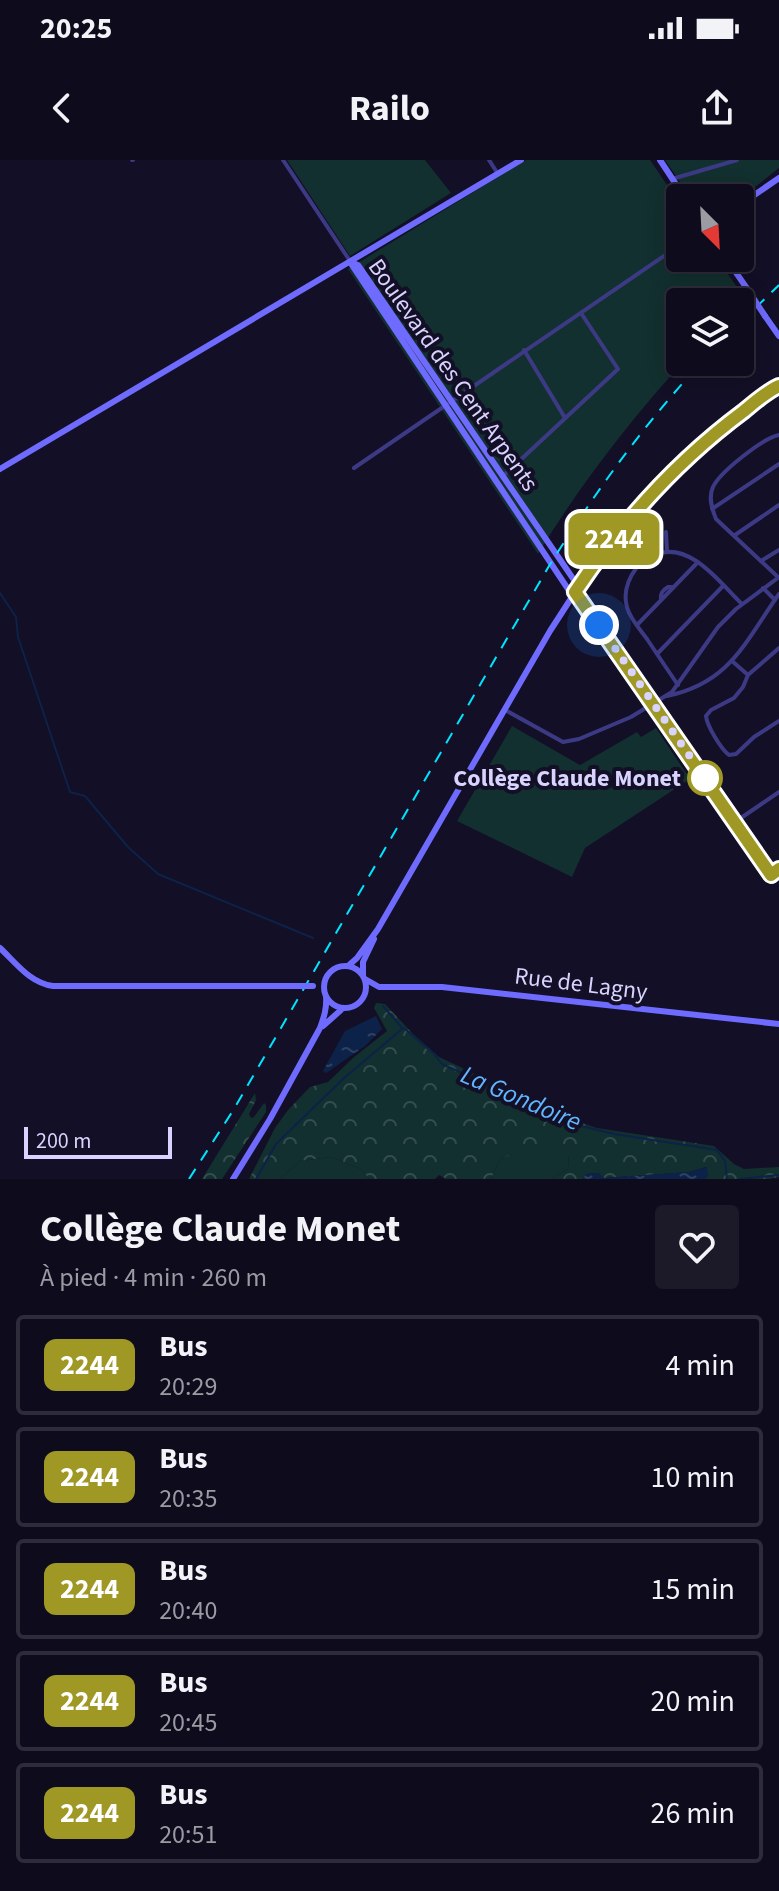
<!DOCTYPE html>
<html lang="fr">
<meta charset="utf-8">
<style>
:root{--surface:#0e0b1c;--page:#1c1929;--text:#f1f3f6;--muted:#9b9ba3;--line:#2e2b3b}
body{margin:0;font-family:"Source Sans 3",sans-serif;background:var(--page);color:var(--text);height:100vh;display:flex;flex-direction:column;font-size:30px;white-space:nowrap}
*{box-sizing:border-box;margin:0}
p{font-size:26px;color:var(--muted)}
.icon{flex:none;width:44px;height:44px;fill:none;stroke:currentColor;stroke-width:2;stroke-linecap:round;stroke-linejoin:round}
.map{position:relative;height:1019px;overflow:hidden}
.details{display:flex;flex-direction:column;background:var(--surface);flex:1}
.details>*{flex:none}
.badge{padding:0 16px;border-radius:12px;font-size:28px;line-height:52px}
.needle{width:52px;rotate:156deg}
.controls{position:absolute;left:666px;top:24px;display:grid;gap:16px}
.controls a{display:grid;place-items:center;width:88px;height:88px;border-radius:8px;background:var(--surface);box-shadow:0 4px 20px #0003,0 0 0 2px var(--line);font-size:40px}
.scale{position:absolute;left:24px;bottom:20px;width:148px;box-sizing:border-box;padding-left:8px;border:4px solid #d9d4ff;border-top:0;font-size:22px;line-height:28px;white-space:nowrap;color:#d9d4ff;-webkit-text-stroke:6px #130f26;paint-order:stroke}
.you{position:absolute;width:40px;height:40px;margin:-20px;border:6px solid #fff;border-radius:50%;background:#1a73e8;box-shadow:0 0 0 12px #1a73e833}
.map>.badge{position:absolute;translate:-50% -50%;box-shadow:0 0 0 4px #fff}
.round{display:grid;place-items:center;flex:none;width:84px;height:84px;border-radius:8px;background:var(--page)}
.summary{display:flex;align-items:center;justify-content:space-between;height:136px;padding:0 40px}
h1{font-size:38px;font-weight:700;line-height:60px}
ul{padding:0;list-style:none}
li{display:flex;align-items:center;gap:24px;height:100px;margin:0 16px 12px;padding:0 24px;border:4px solid var(--line);border-radius:8px}
li div{flex:1}
li b{display:block;font-size:30px}
li em{font-style:normal}
li .badge{min-width:88px;font-weight:700;text-align:center}
.status{display:flex;justify-content:space-between;align-items:center;height:56px;padding:0 40px;background:var(--surface);direction:ltr}
.status svg{height:22px;fill:currentColor}
header{display:flex;justify-content:space-between;align-items:center;height:104px;padding:0 40px;background:var(--surface);font-size:36px;font-weight:700}
.map>svg:first-child{display:block}
</style>
<div class="status"><b>20:25</b><svg viewBox="0 0 49 12"><path d="M0 12V9h3v3zM5 12V6h3v6zM10 12V3h3v9zM15 12V0h3v12zM26 1h20v11H26zM47 4h2v5h-2z"/></svg></div>
<header><svg class="icon" aria-label="back" viewBox="0 0 24 24"><path d="M15 5l-7 7 7 7"/></svg>Railo<svg class="icon" aria-label="share" viewBox="0 0 24 24"><path d="M12 15V3M7 8l5-5 5 5M5 13v7h14v-7"/></svg></header>
<div class="map">
<svg width="779" height="1019" viewBox="0 0 779 1019">
<defs>
<pattern id="forest-crowns" width="20" height="18" patternUnits="userSpaceOnUse" patternTransform="scale(2)"><rect width="20" height="18" fill="#12302f"/><path d="M2 6a3 3 0 1 1 6 0M12 15a3 3 0 1 1 6 0" fill="none" stroke="#344d4e"/></pattern>
<pattern id="water-ripples" width="26" height="14" patternUnits="userSpaceOnUse" patternTransform="scale(2)"><rect width="26" height="14" fill="#0c2248"/><path d="M2 4q2-2 4 0t4 0M15 11q2-2 4 0t4 0" fill="none" stroke="#2f4163"/></pattern>
</defs>
<rect width="100%" height="100%" fill="#130f26"/>
<path fill="#12302f" d="M287 0H425L451 33 350 96Z
M526 0H650L680 44V98H717L743 136 738 142H680V202H683C629 262 580 325 538 394L348 109Z
M665 0H779V8L740 39 691 38Z
M512 566 580 605 637 572 641 577 656 568 690 619 585 688 572 717 457 661Z
M521 990H565L569 994 568 1009 551 1019H491L500 999Z
M331 997 361 1009 369 1019H280L300 1001Z"/>
<path fill="url(#forest-crowns)" d="M376 843 385 844 413 874 439 897 573 960 597 968 714 986 734 1004 744 1009 779 1007V1017L769 1019H704L708 1016 706 1007 689 1012 604 1018 598 1013 586 1014 583 1019H551L568 1009 569 995 565 990H522L500 999 491 1019H446L439 1015 435 1019H369L361 1009 331 997 300 1001 280 1019H249L275 968 288 950 310 927 328 922 353 898 387 871 374 848Z
M255 933 256 940 249 954 251 958 254 957 264 943 266 945V952L222 1019H202Z"/>
<path fill="url(#water-ripples)" d="M376 856 382 869 365 886 326 913 323 911 345 871Z
M707 1007 708 1016 704 1019H583L586 1014 598 1013 604 1018 689 1012Z"/>
<g fill="none" stroke-linecap="round" stroke-linejoin="round">
<path stroke="#0c2248" stroke-width="2" d="M0 433 16 457 18 477 70 632 85 636 128 687 158 714 313 778
M383 846 403 869 404 868 434 894 442 904 573 964 614 974 717 990 725 1001 727 1019
M256 1019 276 984 343 919 402 869
M740 1019 779 1015"/>
<path stroke="#3d3a85" stroke-width="4" d="M132 0H133
M283 0 350 101
M489 0 498 14
M672 19 737 0
M524 190 565 258
M354 308 680 85
M502 317 618 209 581 153
M712 349 779 304
M666 372 667 391
M735 375 779 345
M761 401 779 390
M778 417 716 359C712 349 708 337 713 327 720 312 763 278 779 275
M763 428 775 440
M661 439C660 433 663 430 668 427H674
M637 465 698 402
M779 488 748 515 743 527 734 538 711 550 706 556C707 566 721 589 729 595L736 594 754 577 779 561
M657 494 723 426
M732 501 748 515
M678 525C667 509 657 494 647 479 640 469 630 459 627 447 623 433 628 419 637 407 642 400 649 396 657 394 691 382 720 423 742 444
M667 536C730 523 745 482 779 434
M505 550 563 582 579 579 631 557 672 532 718 467 736 449 779 417
M735 662 779 632
M775 721 771 715 779 709"/>
<path stroke="#6f6bff" stroke-width="6" d="M660 0 685 38
M740 45 779 18
M726 98 748 130
M350 102 568 429 575 432 583 440 771 715
M350 102 358 105 574 420 575 432
M765 156 779 176
M0 309 521 0
M0 788C16 803 30 823 53 826H294
M324 827a21 21 0 1 1 42 0a21 21 0 1 1-42 0Z
M348 806 357 798 378 769 550 471 583 420 609 385 638 350 693 293 734 258 779 223
M363 816V802L374 779
M365 819 379 827H442L779 864
M323 866 341 850
M233 1019 270 959 320 868C324 857 327 848 326 836"/>
<path stroke="#00e5ff" stroke-width="2" stroke-dasharray="12 10" stroke-linecap="butt" d="M740 163 779 125
M189 1019 234 949 549 406C594 334 644 264 702 202"/>
<path stroke="#6f6bff" stroke-width="6" d="M748 130 765 156
M294 826H313"/>
</g>
<g fill="none" stroke-linecap="round" stroke-linejoin="round">
<defs>
<path id="line" d="M779 226C766 232 755 242 744 251 678 300 621 363 575 432L771 715 779 709"/>
</defs>
<use href="#line" stroke="#fff" stroke-width="18"/>
<use href="#line" stroke="#9f9825" stroke-width="12"/>
<path stroke="#d9d4ff" stroke-width="8" stroke-dasharray="0 14.4" d="M599 465 707 621 705 618"/>
</g>
<circle fill="#fff" stroke="#9f9825" stroke-width="4" cx="705" cy="618" r="16"/>
<g text-anchor="middle" dominant-baseline="central" stroke-width="8" stroke-linejoin="round" paint-order="stroke">
<g font-size="24" fill="#d9d4ff" stroke="#130f26">
<text transform="translate(453 215) rotate(55)">Boulevard des Cent Arpents</text>
<text transform="translate(581 824) rotate(7)">Rue de Lagny</text>
</g>
<g font-size="24" font-weight="bold" fill="#d9d4ff" stroke="#130f26" text-anchor="end">
<text x="681" y="618">Collège Claude Monet</text>
</g>
<g font-size="26" font-style="italic" fill="#62b6ff" stroke="#130f26">
<text transform="translate(521 938) rotate(23)">La Gondoire</text>
</g>
</g>
</svg>
<div class="controls">
<a><svg class="needle" viewBox="-14 -14 28 28"><path d="M0-13l5 13h-10z" fill="#e53935"/><path d="M0 13l5-13h-10z" fill="#9b9ba3"/></svg></a>
<a><svg class="icon" aria-label="layers" viewBox="0 0 24 24"><path d="M12 4l9 5-9 5-9-5zM3 14l9 5 9-5"/></svg></a>
</div>
<div class="scale">200 m</div>
<div class="you" style="left:599px;top:465px"></div>
<b class="badge" style="left:614px;top:379px;background:#9f9825;color:#fff">2244</b>
</div>
<section class="details">
<div class="summary"><div><h1>Collège Claude Monet</h1><p>À pied · 4 min · 260 m</p></div><a class="round"><svg class="icon" aria-label="heart" viewBox="0 0 24 24"><path d="M12 20l-8-8c-3-5 5-10 8-4 3-6 11-1 8 4z"/></svg></a></div>
<ul>
<li><span class="badge" style="background:#9f9825;color:#fff">2244</span><div><b>Bus</b><p>20:29</p></div><em>4 min</em></li>
<li><span class="badge" style="background:#9f9825;color:#fff">2244</span><div><b>Bus</b><p>20:35</p></div><em>10 min</em></li>
<li><span class="badge" style="background:#9f9825;color:#fff">2244</span><div><b>Bus</b><p>20:40</p></div><em>15 min</em></li>
<li><span class="badge" style="background:#9f9825;color:#fff">2244</span><div><b>Bus</b><p>20:45</p></div><em>20 min</em></li>
<li><span class="badge" style="background:#9f9825;color:#fff">2244</span><div><b>Bus</b><p>20:51</p></div><em>26 min</em></li>
</ul>
</section>
